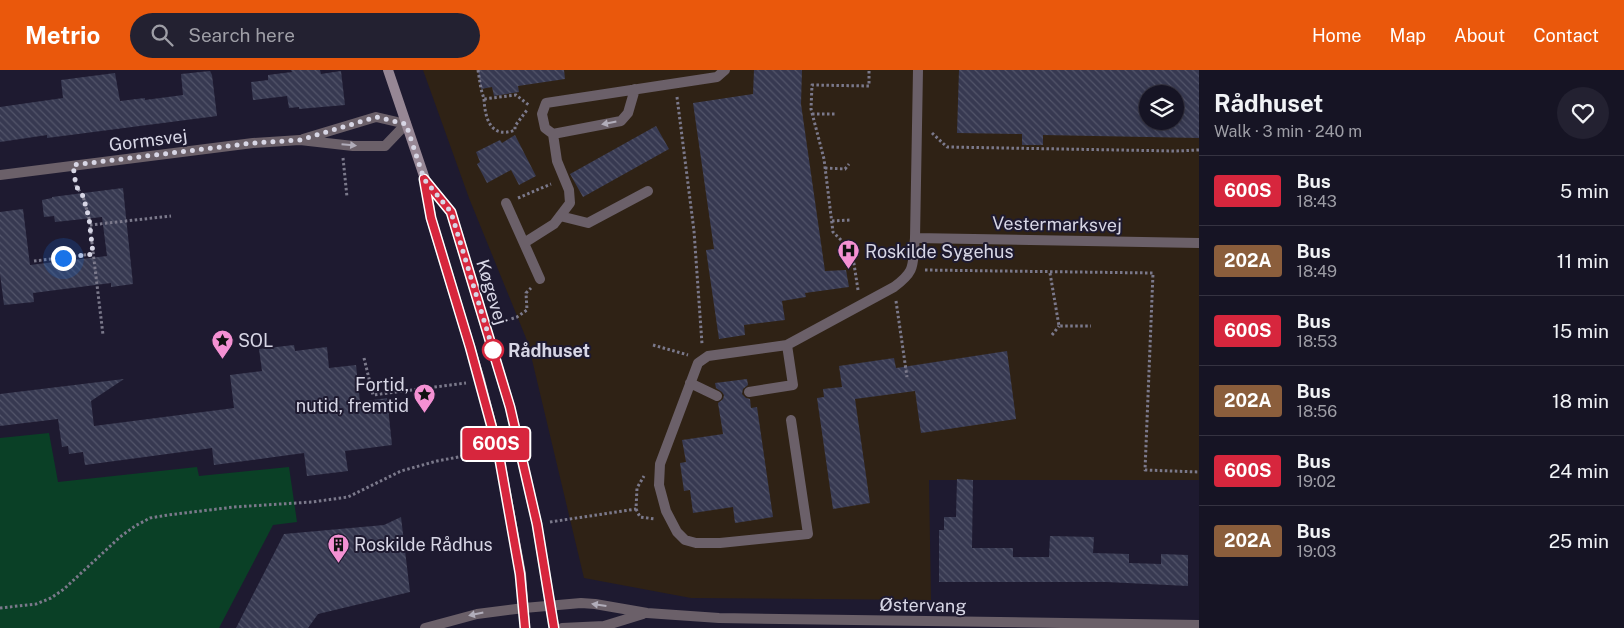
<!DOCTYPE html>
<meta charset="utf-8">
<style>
:root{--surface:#161424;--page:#232131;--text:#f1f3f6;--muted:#9e9ea6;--line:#353341;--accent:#ea580c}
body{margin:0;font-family:"Public Sans",sans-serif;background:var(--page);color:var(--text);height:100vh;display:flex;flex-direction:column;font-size:19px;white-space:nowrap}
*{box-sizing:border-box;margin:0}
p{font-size:16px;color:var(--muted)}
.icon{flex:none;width:28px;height:28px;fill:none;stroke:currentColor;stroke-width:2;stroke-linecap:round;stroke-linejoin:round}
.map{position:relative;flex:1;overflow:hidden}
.sheet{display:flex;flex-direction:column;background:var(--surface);width:425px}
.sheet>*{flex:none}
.badge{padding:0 10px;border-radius:4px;font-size:18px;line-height:32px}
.controls{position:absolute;left:1139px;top:15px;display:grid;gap:10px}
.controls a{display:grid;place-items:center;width:45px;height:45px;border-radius:50%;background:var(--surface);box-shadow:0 2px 8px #0003,0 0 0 1px var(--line);font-size:25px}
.you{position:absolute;width:25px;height:25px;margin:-12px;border:4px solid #fff;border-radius:50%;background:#1a73e8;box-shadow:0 0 0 8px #1a73e833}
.map>.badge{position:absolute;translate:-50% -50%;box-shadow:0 0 0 2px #fff}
.round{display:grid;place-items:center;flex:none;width:52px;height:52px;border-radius:26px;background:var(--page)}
.head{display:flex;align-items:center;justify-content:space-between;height:85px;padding:0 15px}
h1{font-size:24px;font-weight:700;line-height:38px}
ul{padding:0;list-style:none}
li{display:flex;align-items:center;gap:15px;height:70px;padding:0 15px;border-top:1px solid var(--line)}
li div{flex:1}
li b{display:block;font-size:19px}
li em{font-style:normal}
li .badge{min-width:55px;font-weight:700;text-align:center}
header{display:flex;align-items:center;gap:30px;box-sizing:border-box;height:70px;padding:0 25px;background:var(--accent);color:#fff}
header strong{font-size:24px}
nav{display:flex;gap:28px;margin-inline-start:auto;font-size:18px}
.search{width:350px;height:45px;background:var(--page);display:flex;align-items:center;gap:12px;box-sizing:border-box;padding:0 18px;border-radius:28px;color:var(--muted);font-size:19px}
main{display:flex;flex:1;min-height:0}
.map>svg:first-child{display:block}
</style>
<header>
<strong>Metrio</strong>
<div class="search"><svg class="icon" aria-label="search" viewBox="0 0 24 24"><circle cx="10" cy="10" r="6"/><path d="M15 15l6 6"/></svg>Search here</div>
<nav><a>Home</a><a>Map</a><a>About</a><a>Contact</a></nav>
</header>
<main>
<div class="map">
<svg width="1199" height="558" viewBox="0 0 1199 558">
<defs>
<pattern id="building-back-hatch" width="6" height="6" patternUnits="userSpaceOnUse" patternTransform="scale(1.25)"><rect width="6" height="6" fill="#373951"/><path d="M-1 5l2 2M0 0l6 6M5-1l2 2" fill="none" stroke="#53556a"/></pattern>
</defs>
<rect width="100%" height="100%" fill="#1e1a30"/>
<path fill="#2f2215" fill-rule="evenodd" d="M423 0H1199V410H929L931 530 691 528 584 508 528 273 469 128ZM1148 24H1175V51H1148Z"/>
<path fill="#0a4026" d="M49 363 58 412 197 397 199 406 289 397 297 452 273 455 219 558H0V368Z"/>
<path fill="url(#building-back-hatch)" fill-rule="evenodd" d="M291 0H320L321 4 341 1 345 35 299 39V37L289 38 287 26 253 30 251 12 268 10V5L292 2Z
M478 0H564L565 9 518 16 519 22 494 26 492 17 481 19Z
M754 0H802L801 34 825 201 846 200 849 217 805 223 806 227 782 231 785 250 744 255 745 265 719 269 706 180 714 179 693 33 753 24Z
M959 0H1199V68L1043 65V75H1022V64L957 63ZM1148 24H1175V51H1148Z
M210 1 212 5 217 46 47 68V65L0 72V37L63 28 61 10 115 3 120 31 145 28V30L183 25 181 4Z
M656 56 669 79 583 127 570 104Z
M515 65 536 106 519 115 511 100 487 113 477 94 480 92 476 82 500 70 502 73Z
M123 118 133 214 111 217V213L33 223 34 232 4 235 0 204V142L23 139 30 195 107 186 102 147 55 152 54 146 44 147 42 130 52 128V127Z
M294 275 295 281 327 277 329 298 356 295 360 332 387 328 392 375 345 381 348 401 307 406 304 383 214 395 212 378 85 395 83 382 69 384 68 376 62 377 58 349 0 356V324L124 309 91 331 94 356 234 338 230 305 262 301 259 279Z
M1007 281 1016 349 921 363 915 321 855 329 870 433 833 439 817 328 824 327 823 319 842 317 839 296 894 288 896 298Z
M747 309 748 315 743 319 742 324 746 328 750 329 751 338 757 337 773 447 735 453 733 437 693 443 690 420 684 421 680 393 686 392 682 370 723 364 718 333 723 329 724 325 722 322 716 318 715 313Z
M957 409 973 410 972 478H1013V487H1049L1050 466 1094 467 1093 483 1129 484V493L1161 494V484L1188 485V516L1107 512H939V460H944V447H956Z
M401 447 410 522 318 544 308 558H236L284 464 384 455Z"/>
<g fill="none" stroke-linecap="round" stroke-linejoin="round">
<path stroke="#7b798b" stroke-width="3" stroke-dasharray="2.5 2.5" stroke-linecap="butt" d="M478 0 481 19 484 29 516 25 530 36
M677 27 694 161 702 274
M484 29C485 49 491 69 515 60V56L527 40
M812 44H836
M932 63 947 77 1176 81 1199 80
M343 88 347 127
M825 98 845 99 849 94
M75 110 76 116 83 126 89 148 103 265
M518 128 551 114
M832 151 851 150
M90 155 171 146
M34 191 93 184
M925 200 1153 203 1145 400 1199 402
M1050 203 1059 256H1091
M858 220 852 181 833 162 824 89 811 39 812 15 869 16V0
M896 231 907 307
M502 252 517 247 527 240 526 223 531 218
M1052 265 1059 256
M653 275 688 285
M364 288 373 325 466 313
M636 439 640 447 655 449
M550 452 636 439 637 418 644 406
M0 538 36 534 51 528 64 519 120 467 135 456 150 448 168 445 234 437 312 432 348 427 401 401 437 391 485 382"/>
<path stroke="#6b6069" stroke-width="10" d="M635 19 628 43 621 51 553 64 545 58 542 44 546 33 717 7 725 0
M506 133 540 209
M560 146 588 153 648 121
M524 173 554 154 570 133 569 120 557 91 553 64
M690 313 717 326
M749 322 793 315 787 275
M791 350 808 464 720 473H696L685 470 677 462 666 441 659 415 660 394 698 293 708 286 787 275 894 217C917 200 912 195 915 168
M425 558 477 544 524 538"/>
<path stroke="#6b6069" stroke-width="10" d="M918 0 915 168 1199 173
M303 69 376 47 406 54
M0 105 253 73 300 70 353 76H385L406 54
M524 538 581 533 595 534 647 543 719 548 1199 555
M562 558 604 556 643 544"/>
<path stroke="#978795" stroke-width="10" d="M388 0 425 109 431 148 480 310 498 380 521 504 525 558
M425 110 451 142 510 337 537 454 554 558"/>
</g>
<defs><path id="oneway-solid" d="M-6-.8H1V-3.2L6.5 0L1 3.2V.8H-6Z" transform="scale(1.25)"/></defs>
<g fill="#b1adba">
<use href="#oneway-solid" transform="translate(609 53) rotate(169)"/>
<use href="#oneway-solid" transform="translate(349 75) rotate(5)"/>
<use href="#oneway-solid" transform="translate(599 535) rotate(-172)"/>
<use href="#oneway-solid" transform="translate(476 544) rotate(168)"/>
</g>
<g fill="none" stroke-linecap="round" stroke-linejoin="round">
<defs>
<path id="line" d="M525 558 520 504 498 380 470 277 431 148 424 109 451 142 510 337 537 454 554 558"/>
</defs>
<use href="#line" stroke="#fff" stroke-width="11"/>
<use href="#line" stroke="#d7263d" stroke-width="8"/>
<path stroke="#d7d6e5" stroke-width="5" stroke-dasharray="0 9" d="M63 188 93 184 89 148 83 126 76 116 73 95 253 73 300 70 376 47 406 54 424 109 451 142 493 280"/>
</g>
<defs>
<symbol id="hospital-pin" viewBox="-11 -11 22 30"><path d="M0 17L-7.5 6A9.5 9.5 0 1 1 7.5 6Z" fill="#f491d3" stroke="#1e1a30"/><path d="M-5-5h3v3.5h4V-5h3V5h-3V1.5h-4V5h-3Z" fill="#111"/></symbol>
<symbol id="sight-pin" viewBox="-11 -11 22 30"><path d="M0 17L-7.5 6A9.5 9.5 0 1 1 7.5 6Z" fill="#f491d3" stroke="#1e1a30"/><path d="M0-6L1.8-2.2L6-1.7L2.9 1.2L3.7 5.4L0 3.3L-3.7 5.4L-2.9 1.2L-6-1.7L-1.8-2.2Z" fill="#111"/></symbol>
<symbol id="building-pin" viewBox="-11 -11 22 30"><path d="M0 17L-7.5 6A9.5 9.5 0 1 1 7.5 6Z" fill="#f491d3" stroke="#1e1a30"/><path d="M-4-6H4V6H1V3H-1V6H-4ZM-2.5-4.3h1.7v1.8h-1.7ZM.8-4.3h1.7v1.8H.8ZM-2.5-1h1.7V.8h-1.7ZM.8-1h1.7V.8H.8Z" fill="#111"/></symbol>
</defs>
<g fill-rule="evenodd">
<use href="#hospital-pin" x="836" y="168" width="25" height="34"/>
<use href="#sight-pin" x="210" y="258" width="25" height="34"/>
<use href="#sight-pin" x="412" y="312" width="25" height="34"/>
<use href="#building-pin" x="326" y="462" width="25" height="34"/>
</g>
<circle fill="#fff" stroke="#d7263d" stroke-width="2.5" cx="493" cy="280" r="10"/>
<g text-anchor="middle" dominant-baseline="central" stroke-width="4" stroke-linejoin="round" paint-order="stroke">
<g font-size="18" fill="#d7d6e5" stroke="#1e1a30">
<text transform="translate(148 70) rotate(-7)">Gormsvej</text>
<text transform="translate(1057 154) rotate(1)">Vestermarksvej</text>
<text transform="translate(492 222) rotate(73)">Køgevej</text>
<text transform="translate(923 535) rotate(1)">Østervang</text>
</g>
<g font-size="18" fill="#d7d6e5" stroke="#1e1a30" text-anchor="start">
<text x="865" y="181">Roskilde Sygehus</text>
<text x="238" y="270">SOL</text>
<text x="409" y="314" text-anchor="end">Fortid,<tspan x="409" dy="21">nutid, fremtid</tspan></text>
<text x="354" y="474">Roskilde Rådhus</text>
</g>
<g font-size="18" font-weight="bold" fill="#d7d6e5" stroke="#1e1a30" text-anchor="start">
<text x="508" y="280">Rådhuset</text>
</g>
</g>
</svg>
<div class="controls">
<a><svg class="icon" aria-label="layers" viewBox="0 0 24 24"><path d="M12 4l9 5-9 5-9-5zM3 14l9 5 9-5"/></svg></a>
</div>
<div class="you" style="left:63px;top:188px"></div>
<b class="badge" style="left:496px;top:374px;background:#d7263d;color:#fff">600S</b>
</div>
<section class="sheet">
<div class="head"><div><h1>Rådhuset</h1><p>Walk · 3 min · 240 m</p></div><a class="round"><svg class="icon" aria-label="heart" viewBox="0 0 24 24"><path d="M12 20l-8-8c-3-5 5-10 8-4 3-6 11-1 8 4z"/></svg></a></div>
<ul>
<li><span class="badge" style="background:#d7263d;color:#fff">600S</span><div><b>Bus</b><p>18:43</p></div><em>5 min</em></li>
<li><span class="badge" style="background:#8b5e3c;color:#fff">202A</span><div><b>Bus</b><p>18:49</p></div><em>11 min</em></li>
<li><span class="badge" style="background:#d7263d;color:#fff">600S</span><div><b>Bus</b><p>18:53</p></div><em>15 min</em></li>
<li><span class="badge" style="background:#8b5e3c;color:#fff">202A</span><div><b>Bus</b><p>18:56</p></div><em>18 min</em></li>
<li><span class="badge" style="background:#d7263d;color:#fff">600S</span><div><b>Bus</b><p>19:02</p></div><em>24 min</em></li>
<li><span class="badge" style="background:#8b5e3c;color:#fff">202A</span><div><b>Bus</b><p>19:03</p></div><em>25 min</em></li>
</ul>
</section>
</main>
